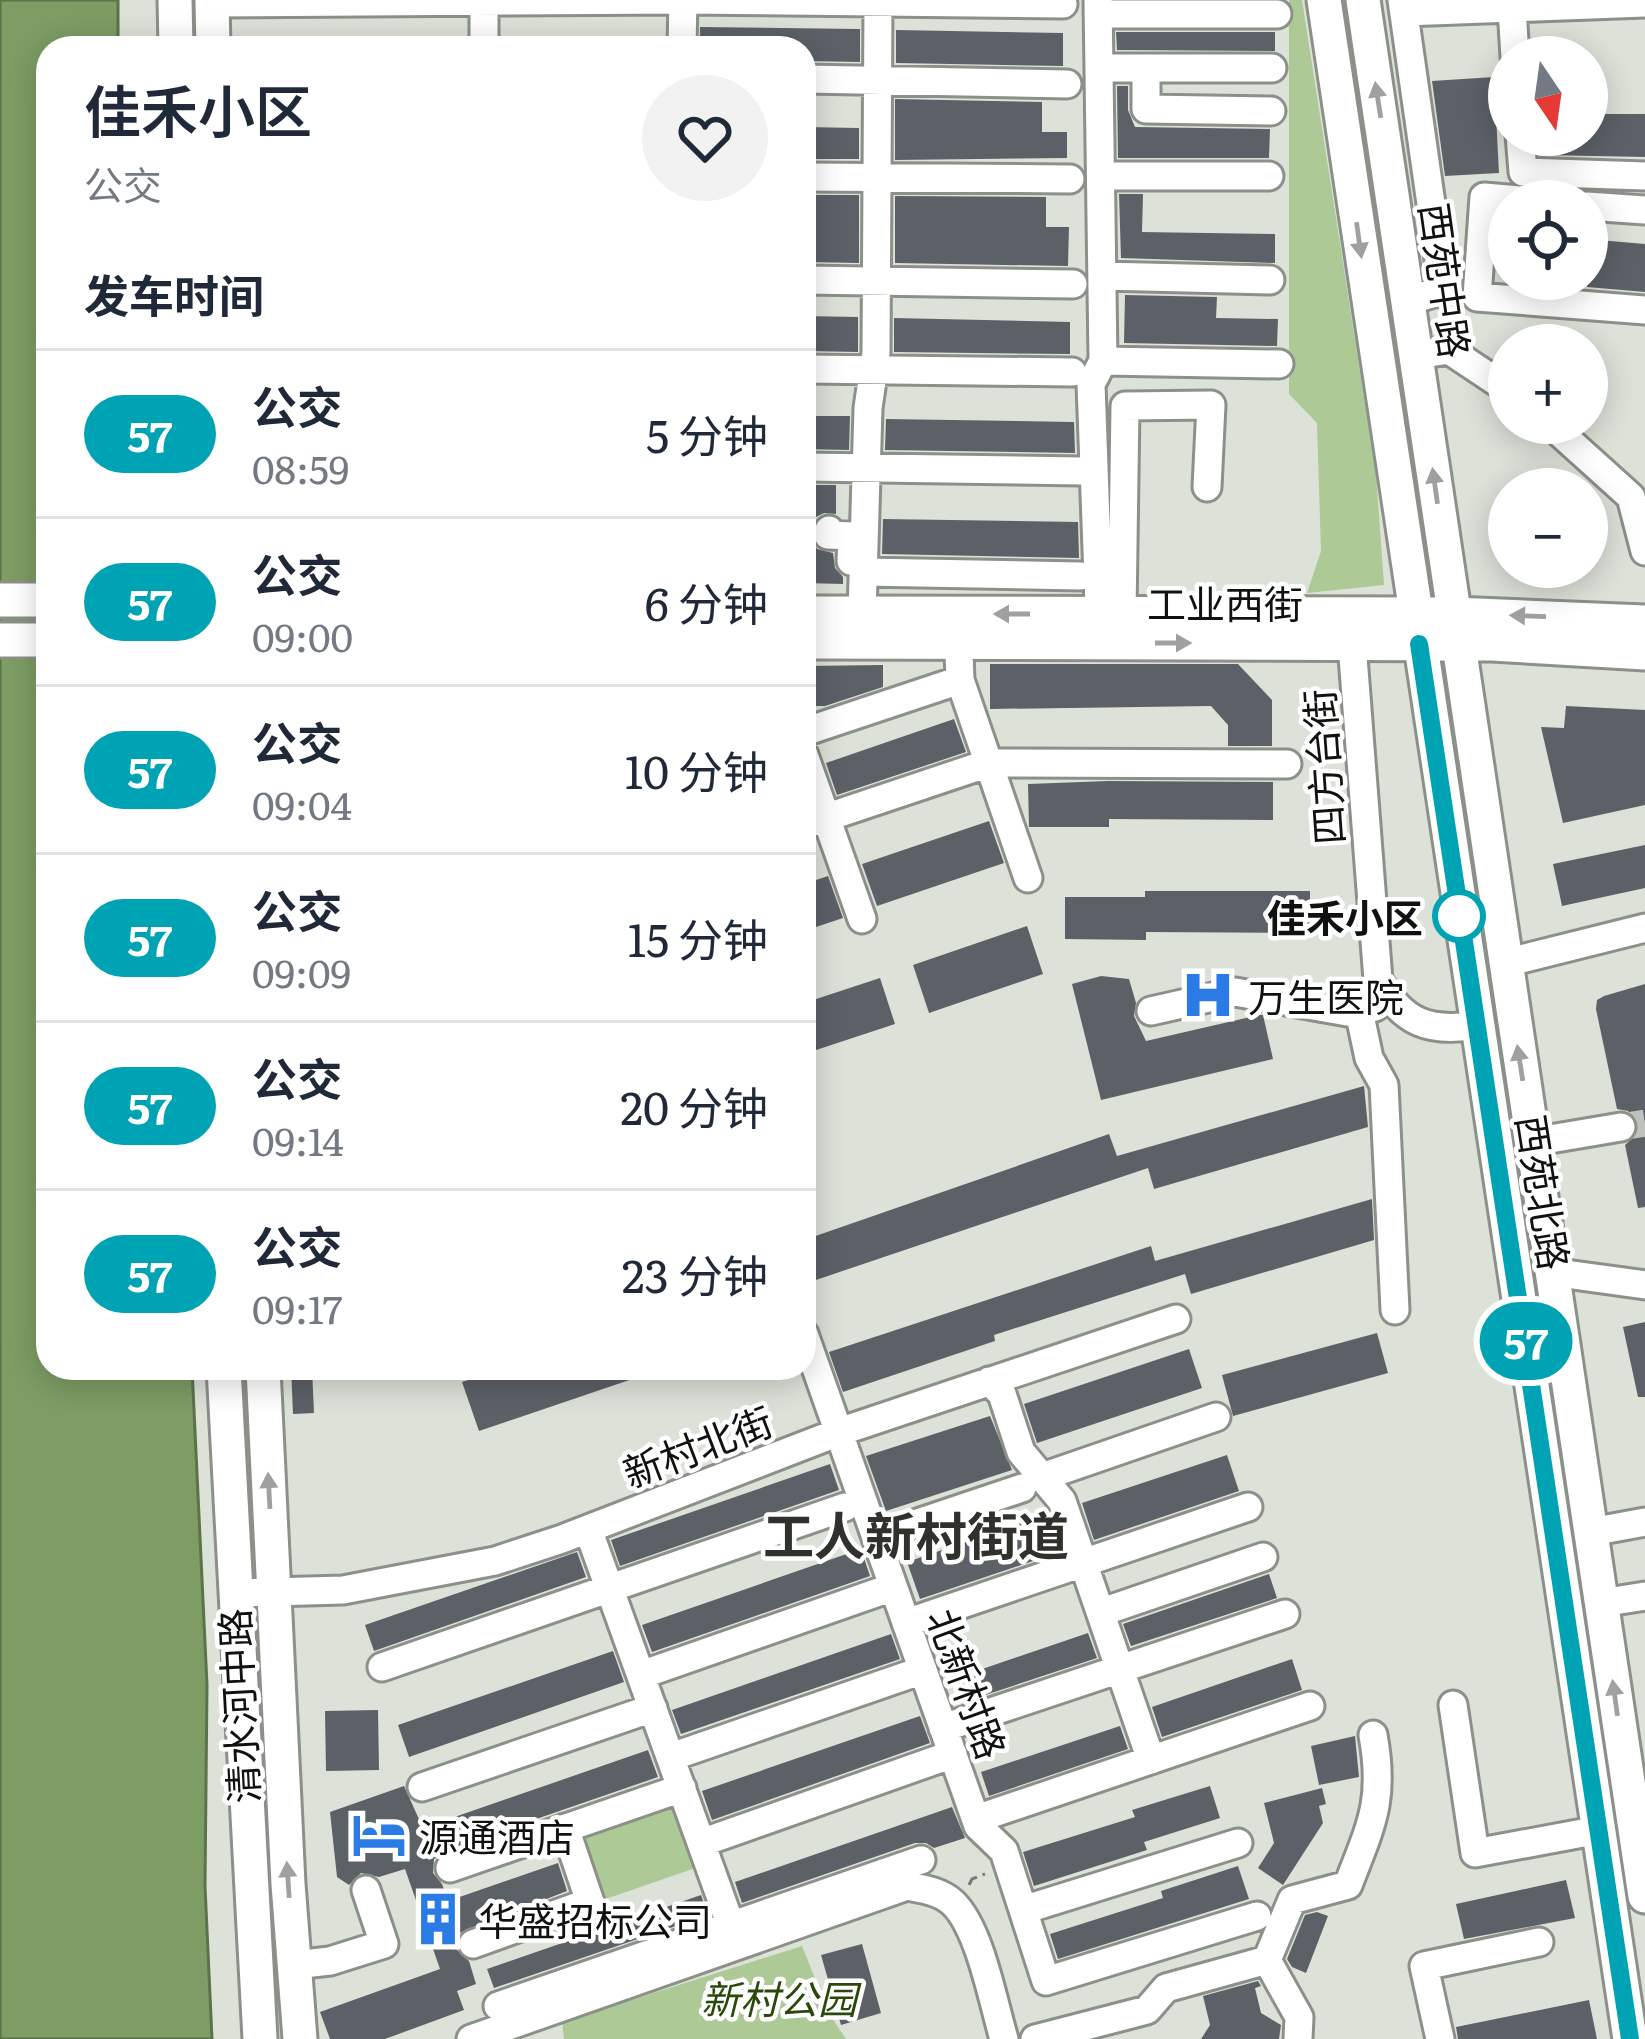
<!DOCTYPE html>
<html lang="zh">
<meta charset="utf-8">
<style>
:root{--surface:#fff;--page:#f2f2f3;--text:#1f2937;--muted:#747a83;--line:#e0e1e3}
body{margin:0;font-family:Literata,"Noto Sans SC",serif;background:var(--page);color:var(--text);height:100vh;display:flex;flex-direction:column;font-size:45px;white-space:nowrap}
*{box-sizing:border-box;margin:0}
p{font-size:39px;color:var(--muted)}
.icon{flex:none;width:66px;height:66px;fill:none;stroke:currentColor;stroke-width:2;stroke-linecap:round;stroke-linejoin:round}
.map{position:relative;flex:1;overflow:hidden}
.sheet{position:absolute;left:36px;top:36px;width:780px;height:1344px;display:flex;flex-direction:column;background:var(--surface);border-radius:36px;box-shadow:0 6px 30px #0003}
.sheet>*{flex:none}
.badge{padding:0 24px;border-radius:39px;font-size:42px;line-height:78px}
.needle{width:78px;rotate:167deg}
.buttons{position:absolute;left:1488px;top:36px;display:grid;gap:24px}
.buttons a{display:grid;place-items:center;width:120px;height:120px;border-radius:50%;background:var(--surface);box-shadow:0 6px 30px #0003;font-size:60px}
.map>.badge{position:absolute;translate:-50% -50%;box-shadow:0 0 0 6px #fff}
h2{padding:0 48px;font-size:45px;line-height:108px}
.round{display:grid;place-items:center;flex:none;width:126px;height:126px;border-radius:63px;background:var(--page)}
.headline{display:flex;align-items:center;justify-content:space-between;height:204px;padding:0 48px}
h1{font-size:57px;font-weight:600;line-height:90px}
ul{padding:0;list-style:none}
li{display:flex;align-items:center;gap:36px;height:168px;padding:0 48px;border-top:3px solid var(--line)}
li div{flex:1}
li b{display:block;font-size:45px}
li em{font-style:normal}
li .badge{min-width:132px;font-weight:700;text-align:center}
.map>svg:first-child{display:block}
</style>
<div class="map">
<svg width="1645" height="2039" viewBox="0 0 1645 2039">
<rect width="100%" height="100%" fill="#dde2d9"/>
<path fill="#acc996" d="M1289 0H1302L1376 474 1384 585 1307 593 1321 551 1317 423 1289 394Z
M680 1805 701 1866 600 1901 579 1840Z
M802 1946 830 2015 846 2039H564L562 2022Z"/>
<path fill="#7d9d64" stroke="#5c734a" stroke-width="3" d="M0 0H118V48H48V1368H192L207 1685 205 1886 212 2039H0Z"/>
<path fill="#5c6168" d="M700 27 860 29V62L804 61V48H700Z
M896 30 1063 33V66L896 63Z
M1116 32H1275V51L1117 50Z
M1494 77 1499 173 1445 176 1432 81Z
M1117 86H1128V110L1135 127 1270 129 1269 158H1118Z
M895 99 1042 102V132H1067V158L895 160Z
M1587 114H1645V157L1540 155 1538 135H1587Z
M804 127 859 128V159H804Z
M1119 194H1143L1142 232 1275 234V263L1121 258Z
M804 195H859V263L804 262Z
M895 196 1046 197V227H1069L1068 266 895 263Z
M1587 239 1645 244V292L1587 287Z
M1125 295 1217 297 1216 318 1278 319 1277 346 1124 343Z
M804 316 858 317V352L804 351Z
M894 318 1070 322V354L894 352Z
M804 416H850L849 450 804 449Z
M886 419 1074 422 1075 453 885 450Z
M804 485H836V514L824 513 816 517 810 533 817 549 833 553 835 568 843 577V584L804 583Z
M883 519 1078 522 1079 558 882 554Z
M990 664H1238L1272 700V746H1228V725L1211 706 990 709Z
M883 665V687L825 706H804V666Z
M1566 706 1645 710V805L1563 823 1541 727 1564 728Z
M954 719 966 752 837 795 826 763Z
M1108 781 1273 782V820L1109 819V827H1029L1028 784Z
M989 821 1004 863 877 906 862 864Z
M1645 845V888L1562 906 1553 864Z
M828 876 843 918 804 931V884Z
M1145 891H1310V933L1146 932V940L1065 939V897H1145Z
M1027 926 1043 974 929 1013 913 965Z
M1101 976 1129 979 1136 1003 1134 1016 1146 1041 1259 1015H1263L1273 1059 1101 1100 1072 984Z
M880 978 895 1024 804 1054V1003Z
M1645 984V1207L1638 1208 1625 1145 1637 1134 1638 1123 1628 1111 1617 1109 1596 1009 1597 1000 1604 996Z
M1364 1086 1368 1127 1154 1189 1148 1168 804 1284V1240L1109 1134 1117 1156Z
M1372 1199 1374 1240 1191 1294 1185 1274 994 1335 995 1341 843 1392 829 1352 1151 1246 1155 1261Z
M1645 1322V1397H1638L1623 1327Z
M1377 1333 1388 1373 1233 1416 1222 1375Z
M1189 1349 1202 1388 1037 1443 1024 1404Z
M291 1368H312L314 1413 293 1414Z
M504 1368H655L656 1371 479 1431 462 1382Z
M990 1416 1012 1470 886 1511 866 1456Z
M1227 1455 1239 1491 1094 1540 1082 1503Z
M830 1464 839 1490 620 1566 611 1540Z
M1048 1514 1060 1552 920 1599 907 1562Z
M861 1549 870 1576 652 1652 642 1625Z
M577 1552 586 1577 374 1651 365 1625Z
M1269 1574 1277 1598 1131 1646 1123 1624Z
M1088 1633 1097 1658 961 1703 953 1679Z
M891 1634 900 1659 681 1734 672 1710Z
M613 1651 624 1682 409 1757 398 1725Z
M1292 1659 1302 1690 1162 1737 1152 1707Z
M378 1710 379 1770 326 1771 325 1711Z
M920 1716 930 1743 712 1820 702 1791Z
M1120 1726 1128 1749 989 1796 981 1772Z
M1355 1736 1359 1777 1319 1785 1311 1746Z
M648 1750 658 1777 444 1851 434 1859 433 1873 442 1884 448 1901 558 1863 567 1891 459 1933 456 1949 469 1961 476 1984 457 1991 464 2010 385 2039H330L320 2012 440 1969 405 1869 379 1877 361 1873 349 1885 337 1877 330 1812 404 1786 423 1828Z
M1210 1786 1220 1818 1144 1842 1147 1850 1034 1886 1023 1852 1135 1817 1132 1810Z
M1322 1788 1326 1804 1319 1806 1323 1823 1283 1885 1258 1868 1274 1843 1264 1803Z
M952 1807 965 1838 934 1848 926 1843H915L742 1903 735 1882Z
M1238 1866 1249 1899 1058 1959 1050 1934 1163 1898 1161 1891Z
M1566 1880 1575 1918 1464 1939 1456 1904Z
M701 1895 708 1915 494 1988 487 1969Z
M1317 1912 1328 1916 1306 1973 1292 1967 1287 1959 1305 1915Z
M862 1944 881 2013 841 2025 821 1955Z
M1258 1981 1261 1986 1255 1988 1261 2013 1281 2025 1279 2039H1201L1210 2025 1203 1996Z
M1589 2000 1597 2039H1458L1456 2027Z"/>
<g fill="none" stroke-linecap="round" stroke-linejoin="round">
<path stroke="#bec3bb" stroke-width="27" stroke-dasharray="27 14" stroke-linecap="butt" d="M1621 1127 1645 1123"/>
<defs>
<path id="minor" d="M1098 0 1103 361 1091 384 1100 633
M1402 0 1442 281 1437 292 1408 301
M484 1V48
M212 3 683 0 1063 4
M1512 8 1515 57
M1404 12 1645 3
M1098 14H1277
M682 48 683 0
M1099 68H1272
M1146 68V109L1271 111
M804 79 1067 84
M1520 135 1523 172 1645 176
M1101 176H1269
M804 177 1070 179
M1530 201 1484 197 1477 297 1645 310
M1587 206 1645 210
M1102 276 1270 280
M804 280 1073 284
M1416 355 1449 350 1509 390
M1103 361 1279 364
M804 369 1072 372
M1549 423 1631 497 1645 551
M804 467 1082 471
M829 530 828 535 852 536 851 561
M863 572 1080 576
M862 614 868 408 876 353 878 2
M1122 614 1125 406 1211 405 1207 487
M958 625 960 680 1028 878
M1352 644 1378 980C1403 1023 1429 1033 1477 1025
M804 732 960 680
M804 755 862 919
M804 825 989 763 1287 764
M1505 963 1645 928
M1151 1011 1235 992 1353 1013 1375 1007
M1359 1011 1369 1058 1384 1085 1395 1310
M1532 1142 1621 1127
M1551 1272 1645 1285
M804 1334 978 1826 1004 1851 1046 1981 1257 1916
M989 1381 1002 1394 1021 1452 1062 1501 1151 1760
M1042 1477 1216 1417
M588 1529 731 1926
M1591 1532 1645 1522
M876 1537 1022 1488
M235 1593 343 1590 495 1561 562 1539 839 1432 1176 1319
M1601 1603 1645 1596
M1102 1612 1263 1557
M906 1623 1248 1507
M382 1667 845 1507
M641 1675 893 1587
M1453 1705 1475 1853 1599 1830
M943 1728 1285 1614
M671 1757 923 1670
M422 1787 653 1708
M976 1819 1310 1706
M701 1843 953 1754
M450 1868 682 1788
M1023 1910 1238 1843
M473 1944 590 1902 565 1828
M1267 1960 1299 2017 1298 2039
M294 1965 330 1961 384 1944 366 1890
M498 2006 921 1860
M471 2039 907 1886C923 1889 940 1891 953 1903 980 1929 993 2002 1004 2039
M1035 2039 1147 2010 1166 1988 1267 1960 1292 1900 1348 1885C1371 1825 1385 1801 1373 1735
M1440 2039 1424 1966 1539 1942"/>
<path id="major" d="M175 0 176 48
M212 0 213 48
M1324 0 1630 2039
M1363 0 1645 1896
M0 600H48
M804 613 1454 614 1645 622
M0 640H48
M804 642 1492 644 1645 653
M224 1368 260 2039
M263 1368 288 1884 300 2039"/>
</defs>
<use href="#minor" stroke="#8b9088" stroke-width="33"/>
<use href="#major" stroke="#8b9088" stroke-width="39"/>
<path stroke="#777b75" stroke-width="3" stroke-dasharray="12 6" stroke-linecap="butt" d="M969 1885 972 1879 985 1874"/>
<use href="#minor" stroke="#fff" stroke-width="27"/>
<use href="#major" stroke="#fff" stroke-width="33"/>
</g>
<defs><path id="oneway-solid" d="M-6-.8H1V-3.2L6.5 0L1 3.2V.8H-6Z" transform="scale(3)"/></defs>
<g fill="#9fa09f">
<use href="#oneway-solid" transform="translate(1378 100) rotate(-99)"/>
<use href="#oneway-solid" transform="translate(1359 240) rotate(82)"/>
<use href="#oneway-solid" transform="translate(1435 486) rotate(-98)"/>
<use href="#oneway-solid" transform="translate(1012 614) rotate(180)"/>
<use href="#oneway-solid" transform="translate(1528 616) rotate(-178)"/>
<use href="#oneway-solid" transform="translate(1173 643)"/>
<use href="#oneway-solid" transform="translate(1520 1063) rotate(-99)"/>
<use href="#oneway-solid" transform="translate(269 1491) rotate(-93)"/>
<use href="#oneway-solid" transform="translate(1615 1698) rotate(-98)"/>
<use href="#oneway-solid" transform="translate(288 1880) rotate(-94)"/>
</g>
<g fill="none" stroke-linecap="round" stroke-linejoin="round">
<defs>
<path id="line" d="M1419 644 1630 2039"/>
</defs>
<use href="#line" stroke="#fff" stroke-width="27"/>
<use href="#line" stroke="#00a3b4" stroke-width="18"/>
</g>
<defs>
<symbol id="hospital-bare" viewBox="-9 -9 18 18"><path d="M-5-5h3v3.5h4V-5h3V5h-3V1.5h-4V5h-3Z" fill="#2b7be6" stroke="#fff" stroke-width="2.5" paint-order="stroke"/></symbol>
<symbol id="hotel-bare" viewBox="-9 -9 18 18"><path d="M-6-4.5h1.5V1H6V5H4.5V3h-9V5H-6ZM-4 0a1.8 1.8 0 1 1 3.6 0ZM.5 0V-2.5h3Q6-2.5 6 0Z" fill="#2b7be6" stroke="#fff" stroke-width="2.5" paint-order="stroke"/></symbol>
<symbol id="building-bare" viewBox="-9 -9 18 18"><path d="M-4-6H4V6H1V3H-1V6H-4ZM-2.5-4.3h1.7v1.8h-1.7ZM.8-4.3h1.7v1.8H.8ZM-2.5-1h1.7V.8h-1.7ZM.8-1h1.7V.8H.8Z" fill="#2b7be6" stroke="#fff" stroke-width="2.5" paint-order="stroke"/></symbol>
</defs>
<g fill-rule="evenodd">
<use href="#hospital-bare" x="1170" y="957" width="76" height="76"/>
<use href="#hotel-bare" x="341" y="1797" width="76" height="76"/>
<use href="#building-bare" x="400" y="1881" width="76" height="76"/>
</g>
<circle fill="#fff" stroke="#00a3b4" stroke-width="6" cx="1459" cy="916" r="24"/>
<g text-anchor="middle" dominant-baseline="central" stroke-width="9" stroke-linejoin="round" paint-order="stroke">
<g font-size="39" fill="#10120f" stroke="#fff">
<text transform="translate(1447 280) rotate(82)">西苑中路</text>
<text x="1225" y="602">工业西街</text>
<text transform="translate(1322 767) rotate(-94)">四方台街</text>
<text transform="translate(1545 1192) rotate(81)">西苑北路</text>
<text transform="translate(697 1445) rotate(-21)">新村北街</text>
<text transform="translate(969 1683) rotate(70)">北新村路</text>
<text transform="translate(237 1706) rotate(-93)">清水河中路</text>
</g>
<g font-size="39" font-weight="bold" fill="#10120f" stroke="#fff" text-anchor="end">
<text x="1423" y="916">佳禾小区</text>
</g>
<g font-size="39" fill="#10120f" stroke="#fff" text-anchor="start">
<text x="1248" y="995">万生医院</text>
<text x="419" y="1835">源通酒店</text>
<text x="478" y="1919">华盛招标公司</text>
</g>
<g font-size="39" font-style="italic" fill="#2a4809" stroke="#fff">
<text x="779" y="1997">新村公园</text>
</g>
<g font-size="51" font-weight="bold" fill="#2e322b" stroke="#fff">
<text x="916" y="1533">工人新村街道</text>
</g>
</g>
</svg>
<div class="buttons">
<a><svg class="needle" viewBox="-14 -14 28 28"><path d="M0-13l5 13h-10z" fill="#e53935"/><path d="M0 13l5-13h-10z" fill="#747a83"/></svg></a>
<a><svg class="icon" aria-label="locate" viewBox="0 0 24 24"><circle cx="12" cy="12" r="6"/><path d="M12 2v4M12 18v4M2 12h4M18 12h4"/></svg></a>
<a>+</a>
<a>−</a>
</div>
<b class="badge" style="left:1526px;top:1341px;background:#00a3b4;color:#fff">57</b>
<section class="sheet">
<div class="headline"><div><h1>佳禾小区</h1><p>公交</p></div><a class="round"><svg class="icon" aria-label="heart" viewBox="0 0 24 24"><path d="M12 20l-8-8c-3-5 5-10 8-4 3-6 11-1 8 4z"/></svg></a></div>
<h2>发车时间</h2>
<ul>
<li><span class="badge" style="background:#00a3b4;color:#fff">57</span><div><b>公交</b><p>08:59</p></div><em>5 分钟</em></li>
<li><span class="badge" style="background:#00a3b4;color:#fff">57</span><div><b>公交</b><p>09:00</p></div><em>6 分钟</em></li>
<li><span class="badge" style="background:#00a3b4;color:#fff">57</span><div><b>公交</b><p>09:04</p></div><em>10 分钟</em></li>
<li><span class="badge" style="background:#00a3b4;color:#fff">57</span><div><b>公交</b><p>09:09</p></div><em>15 分钟</em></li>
<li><span class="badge" style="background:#00a3b4;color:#fff">57</span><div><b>公交</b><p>09:14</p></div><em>20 分钟</em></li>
<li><span class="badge" style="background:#00a3b4;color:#fff">57</span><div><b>公交</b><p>09:17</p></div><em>23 分钟</em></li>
</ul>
</section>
</div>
